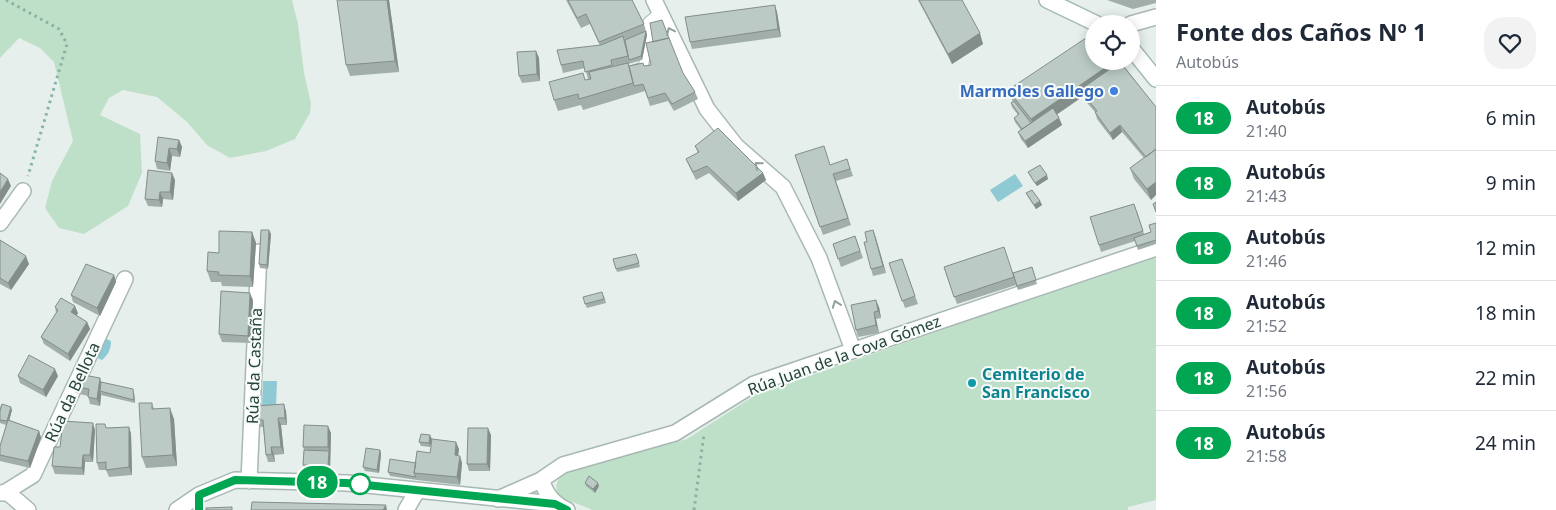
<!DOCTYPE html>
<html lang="es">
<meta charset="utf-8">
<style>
:root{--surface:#fff;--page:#f2f2f3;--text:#1f2937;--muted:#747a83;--line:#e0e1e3}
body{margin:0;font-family:"Noto Sans",sans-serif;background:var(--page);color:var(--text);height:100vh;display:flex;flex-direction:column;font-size:19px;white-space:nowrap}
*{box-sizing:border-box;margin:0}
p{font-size:16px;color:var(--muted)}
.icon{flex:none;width:28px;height:28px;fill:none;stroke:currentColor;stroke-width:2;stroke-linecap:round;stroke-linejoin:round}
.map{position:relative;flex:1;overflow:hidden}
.drawer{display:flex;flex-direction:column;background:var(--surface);width:400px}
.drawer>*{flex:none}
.badge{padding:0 10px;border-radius:16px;font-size:18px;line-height:32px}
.tools{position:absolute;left:1085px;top:15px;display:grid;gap:10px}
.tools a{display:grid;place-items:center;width:55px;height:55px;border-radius:50%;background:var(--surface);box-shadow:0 2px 12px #0003;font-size:25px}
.map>.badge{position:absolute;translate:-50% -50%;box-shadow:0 0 0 2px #fff}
.round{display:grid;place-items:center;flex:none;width:52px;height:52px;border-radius:20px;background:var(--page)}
.overview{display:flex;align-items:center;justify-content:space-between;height:85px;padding:0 20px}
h1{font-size:24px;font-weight:700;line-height:38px}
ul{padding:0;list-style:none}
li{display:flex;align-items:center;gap:15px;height:65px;padding:0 20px;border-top:1px solid var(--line)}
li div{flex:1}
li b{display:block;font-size:19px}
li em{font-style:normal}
li .badge{min-width:55px;font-weight:700;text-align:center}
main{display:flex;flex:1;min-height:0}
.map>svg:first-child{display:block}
</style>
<main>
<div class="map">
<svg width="1156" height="510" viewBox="0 0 1156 510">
<rect width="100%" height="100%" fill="#e6efeb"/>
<path fill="#bfe0c8" d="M0 0H292L298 24 304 73 311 103 310 113 295 139 266 151 230 158 207 145 187 122 157 97 123 90 109 98 100 115 140 134 142 173 128 206 84 234 59 228 45 208 52 181 73 141 54 62 40 48 19 38 0 58Z
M1156 256V500L1128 507V510H593L560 497C552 488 558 477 567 471L687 439 757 394Z"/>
<path fill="#8ec9d4" d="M1015 174 1023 186 998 202 990 190Z
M104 338 111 341C111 349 108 355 102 360L95 357Z
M263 381H277L276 406 262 407Z"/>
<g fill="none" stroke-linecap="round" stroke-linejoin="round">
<defs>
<path id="lane" d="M634 70 643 67 650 34 648 22 661 11"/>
<path id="street" d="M654 0 707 109 736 146 783 187 819 258 853 350
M1131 24 1156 17
M0 223 23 191
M541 480C547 495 552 503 567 510
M249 481 259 252
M0 493 7 492 28 510
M4 493 33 475 125 279
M498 499 541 480 563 465 675 433 754 384 1156 248
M177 510 199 495 235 480 347 483 555 504
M406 510 417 491"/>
<path id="secondary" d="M1047 0 1097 24
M1131 48 1156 79"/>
</defs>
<use href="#lane" stroke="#a8b8b2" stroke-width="11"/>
<use href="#street" stroke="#a8b8b2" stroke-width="18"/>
<use href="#secondary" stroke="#a4bbb3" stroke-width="18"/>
<path stroke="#86b3a5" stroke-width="3" stroke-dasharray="2.5 4" stroke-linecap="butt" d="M6 0 59 29 67 44 28 176
M694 510 704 434"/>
<use href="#lane" stroke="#fff" stroke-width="9"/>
<use href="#street" stroke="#fff" stroke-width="15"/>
<use href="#secondary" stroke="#fff" stroke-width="15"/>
</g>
<path fill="#a1aea9" d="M389 0 399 72 350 76 346 65Z
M566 0H632L644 24 647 35 642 60 628 64 629 66H644L683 73 695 92 698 99 674 111 668 101 650 106 645 91 583 110 581 105 558 111 554 100 585 80 591 79H588L585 68 563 73 561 65 600 46 590 24 581 28Z
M918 0H962L983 44 952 64Z
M1107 0H1156V3L1133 9Z
M777 12 781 37 692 49 690 42Z
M536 51 539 58 540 81 522 83 519 76Z
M1094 61H1120L1156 107 1151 200 1134 179 1130 168 1144 158 1122 132 1113 140 1097 119 1095 112 1082 97 1057 114 1059 118 1062 125 1028 148 1021 139 1018 132 1021 130 1015 122 1014 118 1018 115 1012 107 1011 103 1013 102 1008 90Z
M179 140 182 147 180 157 172 156 170 171 157 169 155 161Z
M695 146 763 173 766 180 738 201 709 173 696 180 689 166 686 159 698 153Z
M795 155 830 165 850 167 853 176 836 181 851 225 823 235Z
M1028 172 1048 179 1037 186 1030 176Z
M175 180 173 200 163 199 162 207 148 206 145 199Z
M1026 193 1040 201 1042 205 1036 209 1028 197Z
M1137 211 1144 234 1151 232 1156 223V244L1138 250 1135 241 1101 252 1099 245Z
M873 230 886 273 873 276 871 269Z
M252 232 256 243 253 287 222 286 221 282H211L207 271 219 253Z
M271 234 268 269 260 268 259 264Z
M855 236 863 258 841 267 833 244Z
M0 240 29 264 11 290 0 284Z
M636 254 640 267 617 272 613 259Z
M902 259 918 304 905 308 889 263Z
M944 267 1013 273 1032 267 1037 284 1018 290 1016 285 957 304Z
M114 275 116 282 100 316 73 302 71 295Z
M604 296 606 303 587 308 585 304Z
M253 300 251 343 222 342 219 334Z
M55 307 78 313 76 315 87 322 90 329 70 361 44 344 41 337 56 313Z
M879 307 881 318 876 319 879 333 858 337 856 330Z
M18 376H58L46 397 20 383Z
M101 382 134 393 135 403 101 395 100 406 90 404 88 396 76 393 73 386Z
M152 403 154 409 174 419 177 466 146 468 142 457Z
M0 405 1 408 12 410 9 420 39 431 41 438 30 468 0 461V446L6 425 0 423Z
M286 411 287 425H281L284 454 274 455 275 462H268L266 455 263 427H260L257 420Z
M129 427 131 434 132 475 109 477 106 470H99L97 463 107 428Z
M95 430 93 462H85L84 475 55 474 52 466 60 447Z
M331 433 330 470 305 469 303 465 304 450 303 447Z
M491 435 490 471H469L467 464Z
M432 439 430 447 421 446 419 442Z
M459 449 458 456 462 463 460 485 417 480 390 476 388 472 416 463 430 453Z
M380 450 381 454 379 473 365 471 363 467Z
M585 483 599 486 595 493 586 486Z"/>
<path fill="#838d89" d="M387 0H389L399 72 395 61Z
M775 5 777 12 781 37 778 29Z
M646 31 647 35 642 60 641 56Z
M980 33 983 44 952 64 948 54Z
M536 51 539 58 540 81 537 74Z
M1115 61H1120L1123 70 1080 90 1082 97 1026 136 1033 126 1031 119Z
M1059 118 1062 125 1028 148 1025 141Z
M1120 125 1122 132 1113 140 1110 133Z
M179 140 182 147 180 157 177 149Z
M169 148 172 156 170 171 167 163Z
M172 173 175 180 173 200 170 192Z
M763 173 766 180 738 201 736 193Z
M1047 175 1048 179 1037 186 1035 183Z
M8 179 11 186 0 204V192Z
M1156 182V195L1151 200 1147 189Z
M160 192 163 199 162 207 159 200Z
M1040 201 1042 205 1036 209 1034 205Z
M269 230 271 234 268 269 267 265Z
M873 230 876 238 886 273 883 266Z
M252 232 256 243 253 287 250 276Z
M26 256 29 264 11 290 8 283Z
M114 275 116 282 100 316 97 308Z
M250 293 253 300 251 343 248 336Z
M876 300 879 307 881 318 878 311Z
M75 306 78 313 74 320 71 312Z
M874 312 876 319 879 333 876 325Z
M87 322 90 329 70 361 68 354Z
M55 369 58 376 46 397 43 390Z
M100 378 102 386 100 391 101 395 100 406 97 399Z
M133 389 134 393 135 403 134 400Z
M284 404 286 411 287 425 285 418Z
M11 407 12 410 8 425 7 421Z
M170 408 174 419 177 466 173 455Z
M278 418 281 425 284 454 281 447Z
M93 423 95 430 93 462 90 455Z
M328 426 331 433 330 470 328 466 329 451 328 447Z
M129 427 131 434 132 475 129 467Z
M488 428 491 435 490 471 487 464Z
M39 431 41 438 30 468 28 461Z
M430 435 432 439 430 447 429 443Z
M456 442 459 449 457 462 455 455Z
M271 447 274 455 275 462 272 454Z
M380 450 381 454 379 473 377 470Z
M83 455 85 462 84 475 82 468Z
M460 456 462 463 460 485 457 477Z
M598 483 599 486 595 493 593 489Z
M386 505 387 510H383Z"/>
<path fill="#bbcac4" stroke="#838d89" d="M337 0H387L395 61 346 65Z
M568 0H632L644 24 599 42 586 14 577 18Z
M919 0H962L980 33 948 54Z
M775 5 778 29 690 42 685 17Z
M662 20 669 38 653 42 650 23Z
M646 31 641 56 629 60 625 40Z
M1092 34 1094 36V61H1115L1031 119 1008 90Z
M623 36 628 56 611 60 612 65 585 72 583 61 561 65 557 50 601 45Z
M669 38 683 73 695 92 672 104 665 93 648 98 643 84 634 86 629 66 643 63 644 66 651 65 646 43Z
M536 51 537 74 519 76 517 52Z
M1120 62 1156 107V149L1146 157 1120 125 1110 133 1095 112 1097 111 1080 90Z
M628 63 633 83 579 99 578 94 554 100 549 82 583 73 585 80 591 79 589 72Z
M1014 101 1031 123 1022 129 1014 118 1019 114 1011 103Z
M1053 108 1059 118 1025 141 1018 132Z
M718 128 763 173 736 193 707 166 693 172 686 159 699 152 695 146Z
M158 137 179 140 177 149 169 148 167 163 155 161Z
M824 146 830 165 847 159 850 169 833 174 848 218 820 227 795 155Z
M1156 149V182L1147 189 1130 168Z
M1040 165 1047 175 1035 183 1028 172Z
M148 170 172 173 170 192H160L159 200 145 199Z
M0 173 8 179 0 192Z
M1032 190 1040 201 1034 205 1026 193Z
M1156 202V212L1153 204Z
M1134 204 1143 231 1099 245 1090 217Z
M1156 223V240L1137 246 1134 238 1151 232 1149 225Z
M261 230H269L267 265 259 264Z
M873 230 883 266 871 269 864 242H867L865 232Z
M219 231 252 232 250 276 218 275 219 272 207 271 208 252 219 253Z
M855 236 860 251 838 259 833 244Z
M0 240 26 256 8 283 0 278Z
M1004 247 1014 277 954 297 944 267Z
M636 254 639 263 616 269 613 259Z
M902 259 915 296 902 301 889 263Z
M86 264 114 275 97 308 71 295Z
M1032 267 1036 280 1017 286 1013 273Z
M221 291 250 293 248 336 219 334Z
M602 292 604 299 585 304 583 297Z
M61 298 75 306 71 312 87 322 68 354 41 337 58 310 55 307Z
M876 300 878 311 874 312 876 325 856 330 851 305Z
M29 355 55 369 43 390 18 376Z
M78 374 100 378 97 399 88 397 89 389 73 386Z
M101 382 133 389 134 400 100 391Z
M139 403H152V409L170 408 173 455 142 457Z
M2 404 11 407 7 421 0 420V411Z
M284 404 285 418H278L281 447H271L272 454 266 455 263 420H257L256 406Z
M8 420 39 431 28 461 0 455V446Z
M63 421 93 423 90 455H83L82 468 52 466 54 447H60Z
M96 424H105L106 428 129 427V467L106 470V462L97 463Z
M304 425 328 426V447H303Z
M468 428H488L487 464H467Z
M421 434 430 435 429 443 419 442Z
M432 439 456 442 455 455 460 456 457 477 414 473 417 451 430 453Z
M366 448 380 450 377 470 363 467Z
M304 450 329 451 328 466 303 465Z
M390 459 416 463 414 473 416 477 388 472Z
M589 476 598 483 593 489 585 483Z
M252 502 386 505 383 510H251Z
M232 507V510H206V508Z"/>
<defs><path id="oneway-chevron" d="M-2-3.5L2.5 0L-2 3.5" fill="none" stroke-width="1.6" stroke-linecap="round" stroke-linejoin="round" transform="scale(1.25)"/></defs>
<g stroke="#92a09c">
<use href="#oneway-chevron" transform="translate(670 31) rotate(-115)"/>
<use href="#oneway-chevron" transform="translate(758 165) rotate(-139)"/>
<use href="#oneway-chevron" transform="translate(836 304) rotate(-110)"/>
</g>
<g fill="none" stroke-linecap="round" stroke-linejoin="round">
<defs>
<path id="line" d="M199 510V495L235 480 346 483 555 504 567 510"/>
</defs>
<use href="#line" stroke="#fff" stroke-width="11"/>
<use href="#line" stroke="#00a651" stroke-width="8"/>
</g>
<circle fill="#3f7fe0" stroke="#f7fbf9" stroke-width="2" cx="1114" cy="91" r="5"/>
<circle fill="#0f9aa8" stroke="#f7fbf9" stroke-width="2" cx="972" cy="383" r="5"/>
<circle fill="#fff" stroke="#00a651" stroke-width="2.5" cx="360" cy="484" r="10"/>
<g text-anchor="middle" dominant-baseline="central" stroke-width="4" stroke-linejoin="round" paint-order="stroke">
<g font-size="16" font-weight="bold" fill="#366cbe" stroke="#f7fbf9" text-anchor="end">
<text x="1104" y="91">Marmoles Gallego</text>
</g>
<g font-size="16" fill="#24423a" stroke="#f7fbf9">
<text transform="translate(844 355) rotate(-20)">Rúa Juan de la Cova Gómez</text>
<text transform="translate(254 366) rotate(-88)">Rúa da Castaña</text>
<text transform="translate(72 392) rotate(-65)">Rúa da Bellota</text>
</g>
<g font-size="16" font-weight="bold" fill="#0d838f" stroke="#f7fbf9" text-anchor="start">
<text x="982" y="374">Cemiterio de<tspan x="982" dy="18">San Francisco</tspan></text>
</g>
</g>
</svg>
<div class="tools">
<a><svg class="icon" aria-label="locate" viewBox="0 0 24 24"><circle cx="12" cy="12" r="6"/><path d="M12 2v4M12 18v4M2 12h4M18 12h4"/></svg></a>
</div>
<b class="badge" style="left:317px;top:482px;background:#00a651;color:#fff">18</b>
</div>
<section class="drawer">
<div class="overview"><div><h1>Fonte dos Caños Nº 1</h1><p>Autobús</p></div><a class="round"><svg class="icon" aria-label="heart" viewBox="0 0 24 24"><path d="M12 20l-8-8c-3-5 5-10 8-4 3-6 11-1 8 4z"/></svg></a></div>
<ul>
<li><span class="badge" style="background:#00a651;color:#fff">18</span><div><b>Autobús</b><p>21:40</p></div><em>6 min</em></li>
<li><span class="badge" style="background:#00a651;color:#fff">18</span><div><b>Autobús</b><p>21:43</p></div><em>9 min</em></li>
<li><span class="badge" style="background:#00a651;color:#fff">18</span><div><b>Autobús</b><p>21:46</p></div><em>12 min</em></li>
<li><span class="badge" style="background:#00a651;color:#fff">18</span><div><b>Autobús</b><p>21:52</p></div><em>18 min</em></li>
<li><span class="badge" style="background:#00a651;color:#fff">18</span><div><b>Autobús</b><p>21:56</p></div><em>22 min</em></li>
<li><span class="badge" style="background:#00a651;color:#fff">18</span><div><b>Autobús</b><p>21:58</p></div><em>24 min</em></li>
</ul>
</section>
</main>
